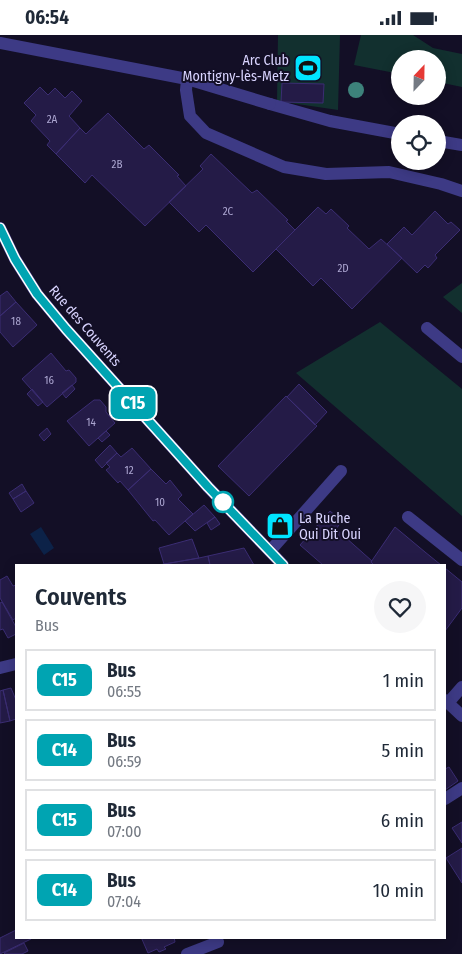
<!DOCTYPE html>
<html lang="fr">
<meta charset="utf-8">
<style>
:root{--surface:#fff;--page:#f6f6f7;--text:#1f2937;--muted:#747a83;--line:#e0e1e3}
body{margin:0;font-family:"Fira Sans Condensed",sans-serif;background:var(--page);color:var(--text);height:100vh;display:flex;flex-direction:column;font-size:19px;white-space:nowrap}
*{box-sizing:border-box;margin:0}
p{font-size:16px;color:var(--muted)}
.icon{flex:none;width:28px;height:28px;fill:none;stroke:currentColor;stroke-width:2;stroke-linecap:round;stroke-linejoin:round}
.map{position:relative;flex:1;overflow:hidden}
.side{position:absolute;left:15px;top:529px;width:431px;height:375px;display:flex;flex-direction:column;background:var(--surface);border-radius:0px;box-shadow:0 2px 12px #0003}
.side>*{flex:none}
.badge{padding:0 10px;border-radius:8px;font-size:18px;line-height:32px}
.needle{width:32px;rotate:22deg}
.fabs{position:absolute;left:391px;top:15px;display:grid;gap:10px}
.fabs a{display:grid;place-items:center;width:55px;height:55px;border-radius:50%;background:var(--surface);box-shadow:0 2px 12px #0003;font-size:25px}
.map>.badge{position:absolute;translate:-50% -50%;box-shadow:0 0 0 2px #fff}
.round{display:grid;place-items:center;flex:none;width:52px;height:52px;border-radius:26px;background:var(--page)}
.summary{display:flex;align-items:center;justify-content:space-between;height:85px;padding:0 20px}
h1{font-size:24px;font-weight:600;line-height:38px}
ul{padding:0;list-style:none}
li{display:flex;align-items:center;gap:15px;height:62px;margin:0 10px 8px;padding:0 10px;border:2px solid var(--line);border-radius:0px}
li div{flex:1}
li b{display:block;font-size:19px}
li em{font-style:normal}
li .badge{min-width:55px;font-weight:700;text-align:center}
.status{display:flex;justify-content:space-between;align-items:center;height:35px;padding:0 25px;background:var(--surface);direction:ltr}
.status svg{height:14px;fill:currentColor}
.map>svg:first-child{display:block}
</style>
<div class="status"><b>06:54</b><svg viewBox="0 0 49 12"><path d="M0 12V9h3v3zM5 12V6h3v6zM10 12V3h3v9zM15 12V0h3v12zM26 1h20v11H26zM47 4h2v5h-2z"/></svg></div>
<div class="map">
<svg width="462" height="919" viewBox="0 0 462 919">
<rect width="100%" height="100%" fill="#130f26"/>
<path fill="#12302f" d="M278 0H340L338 75 277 66Z
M361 0H413L433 13 462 19V52L438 47V24H400V39L354 30Z
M462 248V278L443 262Z
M380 287 462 354V481L296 338Z"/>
<path fill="#0c2248" d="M41 492 54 513 44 520 30 499Z"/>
<path fill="#241b47" stroke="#3b2d73" d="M282 48 324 49 323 68 281 67Z
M40 52 48 60 55 53 65 63 72 56 82 66 69 81 80 93 56 119 47 110 50 106 31 86 36 80 24 68Z
M108 78 144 114 149 110 179 140 177 141 186 151 145 191 92 140 85 148 56 119 80 93 86 99Z
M211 119 252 158 257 155 288 185 286 186 295 195 253 237 206 190 199 197 169 167 203 134 200 131Z
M318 172 326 179 331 174 349 191 347 193 369 214 381 204 402 223 352 274 321 243 313 251 276 214Z
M435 176 448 189 451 187 460 195 435 220 437 223 428 233 425 230 417 238 387 209 404 192 412 200Z
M7 256 16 267 0 281V261Z
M16 267 37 290 13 312 0 297V281Z
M51 318 66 336 69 335 76 343V347L47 372 22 344Z
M299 349 327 377 315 390 287 362Z
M72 350 75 354 66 363 62 358Z
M32 354 43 367 38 371 27 359Z
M286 361 317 391 249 461 218 431Z
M94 365H100L106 372V377L115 388 89 411 67 386Z
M47 393 51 399 44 406 39 400Z
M106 396 110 400 102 407 98 403Z
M110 410 117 418 102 433 95 425Z
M132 413 151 434 128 455 120 446 118 448 106 435 110 432 106 428 117 418 121 422Z
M151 434 166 449 170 445 182 460 178 464 193 479 169 500 155 485 153 486 128 455Z
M22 449 26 456 13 464 9 458Z
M26 456 34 468 21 477 13 464Z
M204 470 215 482 195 496 185 486Z
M330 476 342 486 336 494 372 526 371 527 374 530H323L300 510Z
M215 482 220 489 211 495 207 488Z
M395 492 425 517 441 530H374L371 527Z
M192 504 199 523 164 529 159 513Z
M244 513 254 530H210L208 521Z
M208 521 210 530H159L199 523Z
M445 533 462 547V573L445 596Z
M7 541 13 551 16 550V583L13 585 0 563V545Z
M2 567 16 592V599L8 603 3 594 0 595V568Z
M11 653 16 665V684L10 686 3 655Z
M3 655 10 686 0 688V656Z
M449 732 458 746 445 755V734Z
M462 787V808L452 793Z
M462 813V848L446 823Z
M16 895V902H30L31 904 0 919V903Z
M141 902H174L175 907 164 912 166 914 159 917 157 914 148 918Z
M24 908 28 916 22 919H5L4 918Z"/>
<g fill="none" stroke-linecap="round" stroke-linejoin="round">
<path stroke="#3d3a85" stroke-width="12" d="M187 44 186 55 190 81 206 98 284 132 326 139 389 137 441 149 462 156
M270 69 330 86 400 99
M438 106 462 110
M427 293 462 322
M408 482 462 525
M270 516 341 436
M448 668 462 652
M445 764 462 753
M187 919 218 907"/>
<path stroke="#3d3a85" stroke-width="12" d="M0 8 187 44 270 69
M0 193 15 224 37 259 66 294 208 452 283 530
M0 633 16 629
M445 665 462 681"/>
</g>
<circle fill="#3d827b" cx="356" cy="55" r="8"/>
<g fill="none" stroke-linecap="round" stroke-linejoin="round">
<defs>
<path id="line" d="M0 193 15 224 37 259 66 294 208 452 283 530"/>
</defs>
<use href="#line" stroke="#fff" stroke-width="11"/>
<use href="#line" stroke="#00a4b2" stroke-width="8"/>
</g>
<defs>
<symbol id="stadium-square" viewBox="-11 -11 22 22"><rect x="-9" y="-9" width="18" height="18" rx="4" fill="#00e5ff" stroke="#130f26"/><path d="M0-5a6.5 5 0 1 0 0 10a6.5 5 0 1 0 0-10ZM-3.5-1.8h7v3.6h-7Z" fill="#111"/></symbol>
<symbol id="shop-square" viewBox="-11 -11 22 22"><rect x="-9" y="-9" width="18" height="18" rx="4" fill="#00e5ff" stroke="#130f26"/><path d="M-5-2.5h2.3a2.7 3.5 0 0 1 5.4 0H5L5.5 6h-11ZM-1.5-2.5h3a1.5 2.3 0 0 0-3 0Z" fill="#111"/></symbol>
</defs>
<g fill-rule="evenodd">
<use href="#stadium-square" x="292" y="17" width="32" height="32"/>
<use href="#shop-square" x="264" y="475" width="32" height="32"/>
</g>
<circle fill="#fff" stroke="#00a4b2" stroke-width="2.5" cx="223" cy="467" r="10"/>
<g text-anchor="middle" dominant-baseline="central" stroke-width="4" stroke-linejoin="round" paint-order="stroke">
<g font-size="11" fill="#aca6d1">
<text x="52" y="84">2A</text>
<text x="117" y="129">2B</text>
<text x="228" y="176">2C</text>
<text x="343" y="233">2D</text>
<text x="16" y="286">18</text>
<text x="49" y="345">16</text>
<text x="91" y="387">14</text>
<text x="129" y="435">12</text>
<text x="160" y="467">10</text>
</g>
<g font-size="14" fill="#d9d4ff" stroke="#130f26" text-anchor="end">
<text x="289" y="25">Arc Club<tspan x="289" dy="16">Montigny-lès-Metz</tspan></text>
<text x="299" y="483" text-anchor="start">La Ruche<tspan x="299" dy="16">Qui Dit Oui</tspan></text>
</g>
<g font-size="14" fill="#d9d4ff" stroke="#130f26">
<text transform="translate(85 291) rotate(49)">Rue des Couvents</text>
</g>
</g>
</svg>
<div class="fabs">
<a><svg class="needle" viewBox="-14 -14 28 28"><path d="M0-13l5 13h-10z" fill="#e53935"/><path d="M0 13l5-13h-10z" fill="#747a83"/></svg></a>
<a><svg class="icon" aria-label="locate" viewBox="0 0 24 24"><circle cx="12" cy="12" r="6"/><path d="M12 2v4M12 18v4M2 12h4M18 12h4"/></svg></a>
</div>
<b class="badge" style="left:133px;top:368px;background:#00a4b2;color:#fff">C15</b>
<section class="side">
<div class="summary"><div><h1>Couvents</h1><p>Bus</p></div><a class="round"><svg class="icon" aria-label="heart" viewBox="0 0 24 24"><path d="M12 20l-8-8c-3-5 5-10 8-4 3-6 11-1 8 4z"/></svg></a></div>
<ul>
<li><span class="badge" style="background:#00a4b2;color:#fff">C15</span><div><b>Bus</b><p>06:55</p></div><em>1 min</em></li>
<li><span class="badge" style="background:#00a4b2;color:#fff">C14</span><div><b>Bus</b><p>06:59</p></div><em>5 min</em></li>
<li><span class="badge" style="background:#00a4b2;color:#fff">C15</span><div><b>Bus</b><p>07:00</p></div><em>6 min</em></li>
<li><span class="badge" style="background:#00a4b2;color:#fff">C14</span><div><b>Bus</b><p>07:04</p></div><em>10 min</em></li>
</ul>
</section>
</div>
